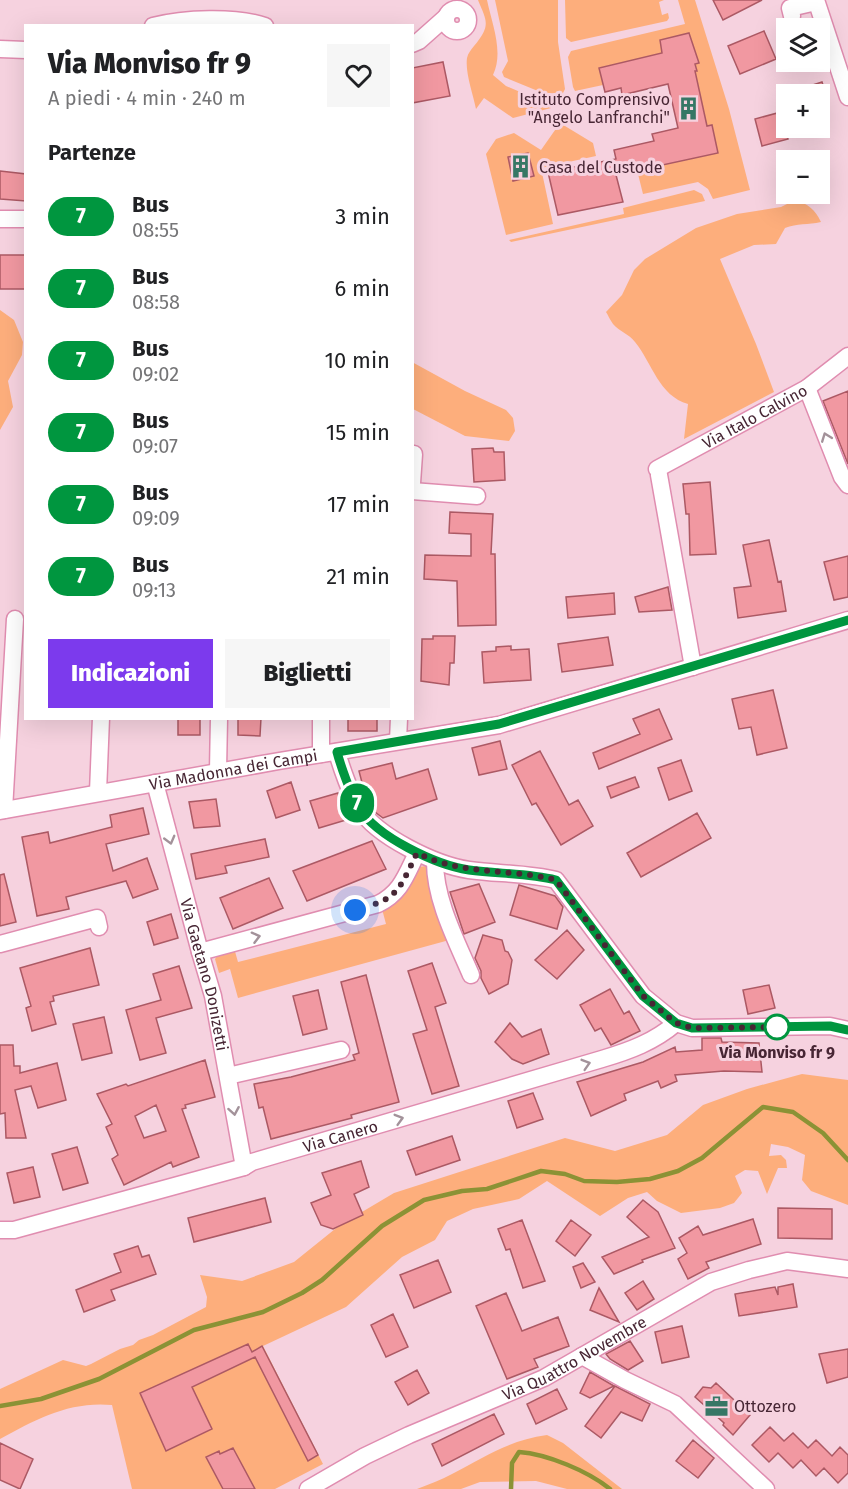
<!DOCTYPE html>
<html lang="it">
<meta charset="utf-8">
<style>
:root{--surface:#fff;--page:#f6f6f6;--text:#202124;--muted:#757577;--accent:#7c3aed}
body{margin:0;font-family:"Fira Sans",sans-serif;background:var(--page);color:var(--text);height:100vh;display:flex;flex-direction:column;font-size:22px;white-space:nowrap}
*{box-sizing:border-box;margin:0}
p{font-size:20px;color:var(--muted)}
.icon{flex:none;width:33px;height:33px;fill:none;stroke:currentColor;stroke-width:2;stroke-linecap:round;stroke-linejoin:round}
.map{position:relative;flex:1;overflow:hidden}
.details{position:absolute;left:24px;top:24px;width:390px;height:696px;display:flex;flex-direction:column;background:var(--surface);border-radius:0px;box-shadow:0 6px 24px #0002}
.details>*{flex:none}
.badge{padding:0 12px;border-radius:20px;font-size:21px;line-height:39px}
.controls{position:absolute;left:776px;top:18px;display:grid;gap:12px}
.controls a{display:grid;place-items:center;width:54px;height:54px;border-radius:0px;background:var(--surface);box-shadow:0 6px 24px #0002;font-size:30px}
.you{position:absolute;width:30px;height:30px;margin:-15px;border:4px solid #fff;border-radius:50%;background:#1a73e8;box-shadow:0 0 0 9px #1a73e833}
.map>.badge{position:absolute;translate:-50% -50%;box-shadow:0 0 0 3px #fff}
h2{padding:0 24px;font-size:22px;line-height:54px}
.round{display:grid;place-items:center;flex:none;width:63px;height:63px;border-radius:0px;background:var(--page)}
.summary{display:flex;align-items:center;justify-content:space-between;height:102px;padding:0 24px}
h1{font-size:28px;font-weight:800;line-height:45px}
.primary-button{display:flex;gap:12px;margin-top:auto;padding:12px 24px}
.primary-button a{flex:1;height:69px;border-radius:0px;background:var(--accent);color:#fff;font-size:24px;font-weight:800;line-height:69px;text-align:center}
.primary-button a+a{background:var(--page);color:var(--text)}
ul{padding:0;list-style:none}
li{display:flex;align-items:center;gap:18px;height:72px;padding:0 24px}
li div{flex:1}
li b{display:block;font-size:22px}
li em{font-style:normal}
li .badge{min-width:66px;font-weight:700;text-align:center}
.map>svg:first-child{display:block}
</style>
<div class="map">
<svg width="848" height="1489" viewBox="0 0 848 1489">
<rect width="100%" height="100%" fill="#f6d2df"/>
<path fill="#fdae7c" d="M478 0H487C492 24 504 52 493 75L506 86 555 107 513 118 484 98 476 109C473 94 465 73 467 58 468 53 471 50 474 46 491 25 487 22 478 0Z
M495 0H558V42L565 89 561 97 555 98 504 77 502 72 508 61Z
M565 0H664L659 2 662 15 668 13 669 18 667 21 571 42 566 38Z
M678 0H695L729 109 750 190 713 199 708 189 698 182 643 194 637 170 718 153 707 126 695 71 697 70 695 64 699 63 689 33 660 40 662 53 599 68 603 85 575 91 573 87 568 57 571 51 685 24Z
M560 123 593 143 596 156 541 168 553 224 506 235 486 154 496 139 514 133 541 150Z
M694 190 702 194 705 201 511 242 509 240 624 214 623 208Z
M795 200C808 204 815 209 821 222 808 225 797 223 785 228L776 244 754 245 720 259 756 344 774 392 684 439 688 404C659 396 652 363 635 342 629 334 619 331 613 324 610 320 608 315 606 312L622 295 634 270 645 259 696 228 737 214 781 207Z
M0 310 14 320 23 342 22 355 8 381 13 407 0 430Z
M412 362 465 391 506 410 513 418 515 431 509 441 465 436 413 409Z
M427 866 431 873 453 939 238 998 230 969 219 973 215 959 220 952 234 948 238 962 386 924 382 909C405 901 407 888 416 867Z
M802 1074 848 1080V1205L811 1191 802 1180 805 1155 788 1147 771 1144 769 1156 781 1155 786 1160 787 1168H778L767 1194 758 1171 745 1170 735 1176 742 1193 734 1203 720 1208 681 1213 657 1201 647 1192 628 1198 600 1216 547 1181 519 1199 473 1209 447 1221 435 1240 402 1257 346 1307 263 1346 323 1464 275 1489H132L112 1405C70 1401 36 1419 0 1439V1389L63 1360 86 1366 91 1364 120 1349 133 1345 139 1340 153 1335 206 1307 207 1297 200 1275 242 1281 294 1262 340 1225 394 1193 565 1138 615 1151 667 1135 703 1105 747 1089Z
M547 1435 563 1443 622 1489H567L536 1481 480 1482 461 1489H417C429 1484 441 1480 452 1474 485 1457 509 1440 547 1435Z"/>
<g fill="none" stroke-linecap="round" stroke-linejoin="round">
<path stroke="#8b9235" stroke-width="4.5" d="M0 1406 41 1399 99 1379 194 1330 263 1312 302 1293 322 1280 382 1226 424 1200 462 1191 487 1189 541 1171 565 1174 584 1181 617 1182 650 1179 678 1171 702 1158 763 1107 793 1112 823 1133 848 1160
M511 1489 512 1463 519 1452C547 1454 588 1471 610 1489"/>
</g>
<path fill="#f198a1" stroke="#ac5964" stroke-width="1.5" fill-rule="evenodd" d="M713 0H762L723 20Z
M764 31 776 59 740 74 728 46Z
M689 33 699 63 695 64 697 71H695L707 126 712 125 718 153 616 175 623 202 558 215 548 172 616 159 614 150 654 141 652 134 678 128 668 84 622 95 621 88 605 92 599 68 662 53 660 40Z
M443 62 450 96 412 103V68Z
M822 82 826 94H791V92Z
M781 112 788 139 762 146 755 119Z
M528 153 534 176 513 181 508 157Z
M0 171 26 174V201L0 199Z
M0 255H26V289H0Z
M848 391V464L823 401Z
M493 448 494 452H504L505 480 474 482 472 449Z
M710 482 716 554 690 555 689 514H686L683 484Z
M450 512 493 514 491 554H495L496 625 458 626 457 581 424 579 425 555 471 556V534L449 533Z
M769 540 778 582 781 581 786 611 738 618 734 588 751 586 743 545Z
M848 556V597L834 600 824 562Z
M668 587 672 610 639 612 635 597Z
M614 593 615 614 568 618 566 597Z
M433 636H455L454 663H450L449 685 421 681 422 639H433Z
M608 637 613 665 562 672 558 644Z
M511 646V650L529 649 531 680 484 683 482 652 496 651V647Z
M773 690 787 748 757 755 751 727 739 729 732 699Z
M659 709 672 739 599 769 593 753 640 734 633 719Z
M178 718H200V735H178Z
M238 718H261L260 736 238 735Z
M348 718H377V731H348Z
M500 741 507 769 479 775 472 748Z
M540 751 569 805 578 800 593 826 561 845 536 803 532 805 512 765Z
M681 760 692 791 669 800 658 768Z
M392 763 396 779 428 769 437 799 383 818 375 812 368 793 365 794 359 771Z
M635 777 639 787 611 798 607 787Z
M291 782 300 810 276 818 267 791Z
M338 793 346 820 319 828 310 801Z
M216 799 220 826 194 828 189 802Z
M143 808 149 834 106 844 113 871 147 858 158 889 133 898 126 881 66 897 69 909 37 916 22 837 48 832 50 843 112 827 110 815Z
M697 813 711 838 641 877 627 853Z
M265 839 269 857 225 866 227 873 196 879 191 854Z
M372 841 386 869 307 901 293 871Z
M4 874 16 922 0 926V875Z
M269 878 283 908 233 929 220 898Z
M479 884 495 922 464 934 450 892Z
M519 885 555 896 563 907 557 929 510 915Z
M171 914 178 938 154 945 147 922Z
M567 930 584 950 557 979 535 960Z
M483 935 502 940 505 951 508 952 512 960 508 984 489 994 481 978V971L475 958Z
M90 948 99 985 53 996 54 1001 50 1002 56 1024 32 1031 26 1008 31 1006 20 968Z
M432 963 446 1003 435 1007 459 1086 432 1094 413 1034 427 1030 408 971Z
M179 966 192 1008 156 1018 166 1053 140 1060 126 1010 161 1000 153 974Z
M366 975 399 1102 351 1115 352 1118 271 1139 263 1107 259 1108 254 1084 291 1077 355 1060 353 1055 359 1053 341 982Z
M769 985 775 1008 748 1014 743 990Z
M610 989 624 1014 629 1011 640 1031 611 1045 601 1028 595 1031 580 1005Z
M318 990 327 1029 303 1035 293 996Z
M104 1017 112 1053 82 1060 73 1024Z
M510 1023 522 1037 541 1029 549 1054 523 1064 512 1059 495 1042Z
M702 1038H721L722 1042 759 1043 762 1072 724 1071 675 1075 677 1081 661 1088 658 1081 624 1094 626 1100 591 1116 577 1082 643 1062 675 1047 676 1052 702 1050Z
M0 1045H13L14 1066H20V1073L57 1063 66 1100 38 1108 31 1086 15 1090 26 1138H6L5 1113 0 1114Z
M205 1060 215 1097 185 1105 186 1108 182 1109 199 1157 173 1167 171 1162 124 1185 112 1159 118 1155 106 1127 112 1124 97 1094 126 1084 128 1086ZM156 1105 166 1131 144 1138 135 1116Z
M533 1093 543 1119 517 1128 508 1101Z
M452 1136 460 1160 416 1175 407 1151Z
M77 1147 88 1183 63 1190 52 1154Z
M361 1161 369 1187 354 1194 363 1215 333 1229 321 1225 311 1203 331 1195 322 1173Z
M33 1167 40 1197 14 1203 7 1173Z
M265 1198 271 1222 194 1242 188 1218Z
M643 1200 658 1212 675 1248 642 1260 643 1262 614 1274 602 1257 649 1237 627 1217Z
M778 1208 832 1209V1239L778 1238Z
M753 1219 761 1244 706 1262 709 1268 688 1279 678 1259 687 1253 679 1238 698 1226 703 1235Z
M522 1220 545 1281 523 1288 510 1249 506 1250 498 1229Z
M571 1220 591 1235 575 1256 556 1241Z
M138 1246 142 1257 149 1255 156 1274 111 1290 115 1300 84 1312 76 1290 121 1272 114 1254Z
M438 1260 451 1292 414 1308 400 1275Z
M583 1263 595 1282 581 1288 573 1267Z
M643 1281 654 1299 637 1310 625 1293Z
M793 1284 797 1307 739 1316 735 1294 775 1287 778 1295V1287Z
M599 1288 619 1322 590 1310Z
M506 1293 522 1331 558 1317 569 1346 534 1359 538 1367 507 1379 476 1306Z
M393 1314 408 1347 386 1357 371 1325Z
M682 1326 689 1357 662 1363 655 1332Z
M630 1341 643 1361 628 1370 610 1359 606 1354Z
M248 1344 252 1352 262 1346 318 1455 308 1461 255 1357 192 1387 212 1429 166 1451 140 1393Z
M848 1349V1377L827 1383 819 1354Z
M417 1370 429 1393 408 1405 395 1382Z
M590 1372 614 1386 590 1398 580 1393Z
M716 1383 750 1415 733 1435 723 1425 724 1423 695 1397 703 1387 711 1388Z
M615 1386 650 1404 642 1421 621 1412 601 1438 585 1426Z
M557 1389 567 1409 536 1424 527 1404Z
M494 1414 504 1434 442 1466 432 1444Z
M770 1427 784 1441 793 1433 808 1448 816 1440 832 1456 840 1447 848 1455V1473L838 1483 824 1468 816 1476 801 1460 793 1468 778 1453 769 1462 752 1445Z
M693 1440 714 1458 698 1478 676 1461Z
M0 1443 33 1459 20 1489 0 1480Z
M233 1448 255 1489H223L206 1457 219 1451 220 1454Z"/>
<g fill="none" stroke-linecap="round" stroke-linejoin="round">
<defs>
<g id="minor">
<path d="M816 0 848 97"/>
<circle cx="457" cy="20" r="11"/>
<path d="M792 16 790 8 816 2"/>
<path d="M153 26C184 18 235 16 265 26"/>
<path d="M412 44 419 41 446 17"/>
<path d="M0 49 26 50"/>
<path d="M0 219H26"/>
<path d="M807 388 842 477 848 485"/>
<path id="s1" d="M657 469 807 388 848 356"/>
<path d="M659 475 693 667"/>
<path d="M412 483 414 454"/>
<path d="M412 491 477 496"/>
<path d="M321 718V754"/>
<path d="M398 741 399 718"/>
<path d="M337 752C341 767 351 795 359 808 377 837 436 865 469 870 498 874 527 873 556 880L643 996 676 1023 692 1028 830 1026 848 1030"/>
<path d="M218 771 219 718"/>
<path id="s2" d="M155 783 200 952 213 996 244 1167"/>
<path d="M98 792 101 718"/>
<path d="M4 810 15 619"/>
<path id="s3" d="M0 811 279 761 499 725 848 620"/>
<path d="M435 862C435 900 456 940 471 975"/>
<path d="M0 944 97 918 99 927"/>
<path d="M200 952 378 904C401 893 406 875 417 853"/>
<path d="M228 1076 341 1050"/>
<path id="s4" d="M0 1230H14L244 1167 252 1162 602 1059C629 1051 654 1042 676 1023"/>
<path d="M582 1356 625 1380 675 1404 766 1489"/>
<path id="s5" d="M308 1489 365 1456 409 1435 544 1378 711 1282 749 1270 787 1261 848 1269"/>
</g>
</defs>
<use href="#minor" stroke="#e08db0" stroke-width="19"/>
<use href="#minor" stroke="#fff" stroke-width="16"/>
</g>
<defs><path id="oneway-chevron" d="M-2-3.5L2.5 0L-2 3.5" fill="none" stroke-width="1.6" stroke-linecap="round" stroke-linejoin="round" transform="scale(1.5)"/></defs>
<g stroke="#a3929a">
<use href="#oneway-chevron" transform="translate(826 437) rotate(-111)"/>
<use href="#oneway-chevron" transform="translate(170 840) rotate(75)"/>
<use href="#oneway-chevron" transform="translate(256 937) rotate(-15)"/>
<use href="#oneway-chevron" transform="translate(586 1064) rotate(-17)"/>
<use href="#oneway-chevron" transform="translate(234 1111) rotate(80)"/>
<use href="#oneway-chevron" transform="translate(399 1119) rotate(-16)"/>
</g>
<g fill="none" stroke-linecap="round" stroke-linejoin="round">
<defs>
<path id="line" d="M848 620 499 724 337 752C341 767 351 795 359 808 377 837 436 865 469 870 498 874 527 873 556 880L643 996 676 1023 692 1028 830 1026 848 1030"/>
</defs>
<use href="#line" stroke="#fff" stroke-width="14"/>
<use href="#line" stroke="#00963f" stroke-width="9"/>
<path stroke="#472634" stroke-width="6" stroke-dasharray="0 10.8" d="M355 910C399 899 398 891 417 853 464 876 508 868 556 880L643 996 676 1023 692 1028 779 1027H777"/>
</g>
<defs>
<symbol id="building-bare" viewBox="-9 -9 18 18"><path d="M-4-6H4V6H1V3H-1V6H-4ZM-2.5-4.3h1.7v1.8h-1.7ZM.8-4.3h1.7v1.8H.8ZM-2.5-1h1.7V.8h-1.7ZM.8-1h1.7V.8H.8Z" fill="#367765" stroke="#f6d2df" stroke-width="2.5" paint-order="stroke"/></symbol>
<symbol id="office-bare" viewBox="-9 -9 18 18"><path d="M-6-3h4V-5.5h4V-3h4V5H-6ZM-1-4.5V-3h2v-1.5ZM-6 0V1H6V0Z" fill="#367765" stroke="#f6d2df" stroke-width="2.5" paint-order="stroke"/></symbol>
</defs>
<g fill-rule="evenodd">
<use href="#building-bare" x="672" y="92" width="33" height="33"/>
<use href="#building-bare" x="504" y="150" width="33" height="33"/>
<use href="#office-bare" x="700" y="1390" width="33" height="33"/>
</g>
<circle fill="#fff" stroke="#00963f" stroke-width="3" cx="777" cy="1027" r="12"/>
<g text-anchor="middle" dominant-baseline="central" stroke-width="6" stroke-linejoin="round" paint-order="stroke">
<g font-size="16" fill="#472634" stroke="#f6d2df" text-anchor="start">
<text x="670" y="99" text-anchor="end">Istituto Comprensivo<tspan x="670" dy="18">"Angelo Lanfranchi"</tspan></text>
<text x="539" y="167">Casa del Custode</text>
<text x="734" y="1406">Ottozero</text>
</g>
<g font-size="16" fill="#472634" stroke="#f6d2df">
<text stroke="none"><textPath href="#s1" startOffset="111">Via Italo Calvino</textPath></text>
<text stroke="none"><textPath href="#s3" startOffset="237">Via Madonna dei Campi</textPath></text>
<text stroke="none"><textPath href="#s2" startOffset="198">Via Gaetano Donizetti</textPath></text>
<text stroke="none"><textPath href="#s4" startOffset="354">Via Canero</textPath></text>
<text stroke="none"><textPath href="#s5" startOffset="297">Via Quattro Novembre</textPath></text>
</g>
<g font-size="16" font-weight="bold" fill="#472634" stroke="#f6d2df">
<text x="777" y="1052">Via Monviso fr 9</text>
</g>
</g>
</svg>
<div class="controls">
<a><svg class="icon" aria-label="layers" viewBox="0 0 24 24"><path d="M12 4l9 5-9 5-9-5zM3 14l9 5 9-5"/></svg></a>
<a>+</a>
<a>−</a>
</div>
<div class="you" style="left:355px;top:910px"></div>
<b class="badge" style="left:357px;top:803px;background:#00963f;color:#fff">7</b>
<section class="details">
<div class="summary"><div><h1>Via Monviso fr 9</h1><p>A piedi · 4 min · 240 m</p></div><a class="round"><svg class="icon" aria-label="heart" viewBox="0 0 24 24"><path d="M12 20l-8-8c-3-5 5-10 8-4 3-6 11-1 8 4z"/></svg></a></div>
<h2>Partenze</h2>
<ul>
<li><span class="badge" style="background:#00963f;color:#fff">7</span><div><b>Bus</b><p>08:55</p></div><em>3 min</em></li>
<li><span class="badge" style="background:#00963f;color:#fff">7</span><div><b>Bus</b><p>08:58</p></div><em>6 min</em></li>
<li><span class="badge" style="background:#00963f;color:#fff">7</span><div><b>Bus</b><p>09:02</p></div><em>10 min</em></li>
<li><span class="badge" style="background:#00963f;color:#fff">7</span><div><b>Bus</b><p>09:07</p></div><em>15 min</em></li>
<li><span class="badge" style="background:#00963f;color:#fff">7</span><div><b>Bus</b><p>09:09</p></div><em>17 min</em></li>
<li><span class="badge" style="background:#00963f;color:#fff">7</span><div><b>Bus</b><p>09:13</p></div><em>21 min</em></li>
</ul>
<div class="primary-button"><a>Indicazioni</a><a>Biglietti</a></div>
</section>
</div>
